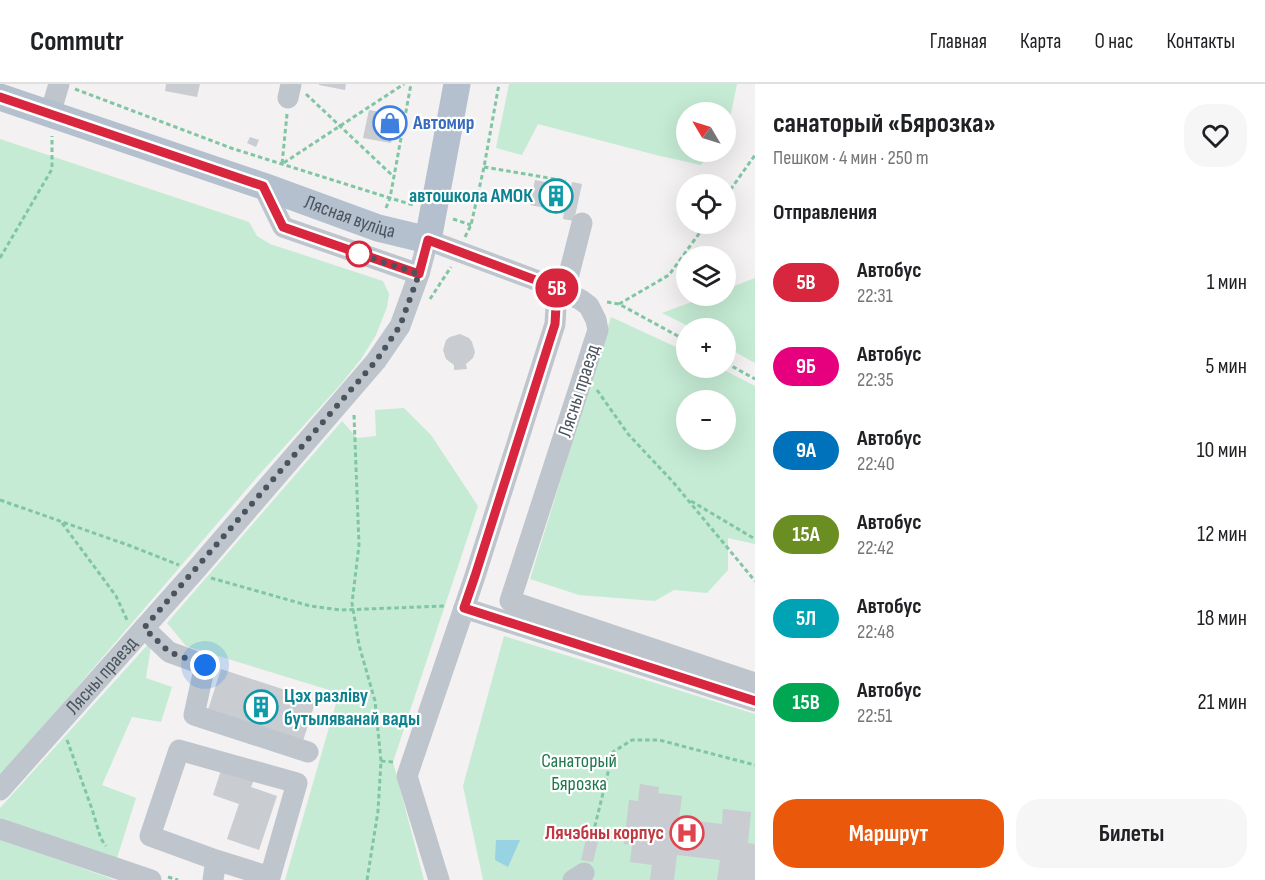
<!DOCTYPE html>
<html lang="ru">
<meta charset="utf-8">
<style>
:root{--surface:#fff;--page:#f6f6f6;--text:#202124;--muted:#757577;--line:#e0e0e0;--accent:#ea580c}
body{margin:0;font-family:"Sofia Sans Condensed",sans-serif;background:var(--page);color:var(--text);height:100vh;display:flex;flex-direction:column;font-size:22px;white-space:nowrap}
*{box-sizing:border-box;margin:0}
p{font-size:20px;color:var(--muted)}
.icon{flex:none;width:33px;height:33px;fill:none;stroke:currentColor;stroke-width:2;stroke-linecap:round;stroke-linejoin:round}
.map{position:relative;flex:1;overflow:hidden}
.drawer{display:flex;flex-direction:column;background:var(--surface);width:510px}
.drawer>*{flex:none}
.badge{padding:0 12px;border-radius:20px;font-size:21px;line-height:39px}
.needle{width:39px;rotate:308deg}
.controls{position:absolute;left:676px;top:18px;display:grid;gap:12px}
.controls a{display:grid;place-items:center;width:60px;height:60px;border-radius:50%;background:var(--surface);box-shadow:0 6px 24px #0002;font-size:30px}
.you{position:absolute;width:30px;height:30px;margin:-15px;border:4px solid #fff;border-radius:50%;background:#1a73e8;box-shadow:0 0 0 9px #1a73e833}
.map>.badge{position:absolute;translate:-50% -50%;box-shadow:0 0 0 3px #fff}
h2{padding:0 18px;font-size:22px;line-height:54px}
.round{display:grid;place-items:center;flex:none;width:63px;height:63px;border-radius:24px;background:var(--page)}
.head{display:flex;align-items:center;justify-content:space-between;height:102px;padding:0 18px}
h1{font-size:28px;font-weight:700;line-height:45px}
.cta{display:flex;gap:12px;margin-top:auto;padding:12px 18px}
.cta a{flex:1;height:69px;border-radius:24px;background:var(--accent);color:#fff;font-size:24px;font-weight:700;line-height:69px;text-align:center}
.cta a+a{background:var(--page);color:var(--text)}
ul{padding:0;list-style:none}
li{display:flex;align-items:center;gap:18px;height:84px;padding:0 18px}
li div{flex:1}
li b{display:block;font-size:22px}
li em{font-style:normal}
li .badge{min-width:66px;font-weight:700;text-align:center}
header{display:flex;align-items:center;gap:36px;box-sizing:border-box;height:84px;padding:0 30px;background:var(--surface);border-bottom:2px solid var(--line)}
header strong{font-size:28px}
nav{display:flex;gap:33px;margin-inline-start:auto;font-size:21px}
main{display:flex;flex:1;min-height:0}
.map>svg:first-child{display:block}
</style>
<header>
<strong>Commutr</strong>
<nav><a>Главная</a><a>Карта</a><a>О нас</a><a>Контакты</a></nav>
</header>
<main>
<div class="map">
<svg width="755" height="796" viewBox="0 0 755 796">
<rect width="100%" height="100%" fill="#f3f1f1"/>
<path fill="#c5ebd4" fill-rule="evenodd" d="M509 0H737L728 44 726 46V28H687V68H711L701 81 656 71 538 40 522 71 496 64Z
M0 55 249 138 257 152 270 160 383 197 389 210 387 223 376 251 361 275 341 300 257 393 0 693Z
M755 194V279L726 263V244H692L662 229 708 212H726V205Z
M611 233 687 268V284H720L755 302V460L728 454V486L707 509 674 506 655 517 579 511 530 495ZM687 316H726V356H687Z
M404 324 431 351 478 422 393 678 424 796H285L339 609 186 562 167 539 342 337 357 354 376 352 375 326Z
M504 552 755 630V796H483L463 702Z
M152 556 146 594 172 603 161 638 132 633 102 701 136 714 117 774 0 735V724Z
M0 755 115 796H0Z"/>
<path fill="#97d3e3" d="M496 756H520L508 783 495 776Z"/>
<path fill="#c9ccd0" d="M166 0H200L197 13 165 7Z
M319 0H346L345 6 319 1Z
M369 26 396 31 391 59 363 54Z
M250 53 259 56 256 63 247 59Z
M535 96 571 103 572 98 582 100 574 137 563 135 564 128 530 121Z
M460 250 469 254 472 258 475 268 473 274 466 280 467 285 454 286V281L446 275 443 266 446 256 450 253Z
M221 585 316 616 302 660 207 629Z
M221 686 254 696 251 703 277 712 259 766 227 755 239 720 213 711Z
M640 700 659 703 658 709 682 712 679 735 722 740 723 725 751 728 748 759 755 760V796H717L720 776 677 771 674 796H650L652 781 630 778 632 761 624 760 629 716 638 717Z
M586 755 598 758 593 778 581 776Z"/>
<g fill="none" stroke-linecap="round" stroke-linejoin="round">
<path stroke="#81c6a4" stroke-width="3" stroke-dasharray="4.5 3" stroke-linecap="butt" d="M75 5 231 64 390 114 411 0
M306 10 394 93
M287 30 282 80 404 0
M484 83 566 97
M726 112 755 71
M386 124 390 114 413 121
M453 135 471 141
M465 153 471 141 484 83 499 0
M0 174 52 85V52
M430 215 451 183
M607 218 619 220 687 257
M619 220 669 191 706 140
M726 279 755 295
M597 306 628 350 673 398 755 497
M354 331 359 461 352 519 359 561 375 617 381 677 378 727 367 796
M0 416 128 461 179 481
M691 417 755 455
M62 439 116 512 128 538
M211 494 310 522 341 526 445 522
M67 656 92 725 101 755 106 762
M381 677 393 678
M593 750 613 668 632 656H659L755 681
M168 793 178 796"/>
<g stroke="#bfc5cc" stroke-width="21">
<path d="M288 14 291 0"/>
<path d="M50 30 59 0"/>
<path d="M263 102 283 143 419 190"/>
<path d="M557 204 568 194 582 139"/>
<path d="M464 524 755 617"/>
<path d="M144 544 169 568 205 581 194 631 308 668"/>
<path id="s1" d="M0 706 194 488 376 277 400 242 419 190 428 156 557 204 581 216 589 222 596 236 598 246 510 517 755 599"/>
<path d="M0 745 151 796"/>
<path d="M213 796 216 776 150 752 179 666 297 699 270 793 216 776"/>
<path d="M439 796 407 692 475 492 555 240 557 204"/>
<path d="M573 796 584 789"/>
</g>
<path stroke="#b4c0cd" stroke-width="27" id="s2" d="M0 13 263 102 378 144 428 156 457 0"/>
</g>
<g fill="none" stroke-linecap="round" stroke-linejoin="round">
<defs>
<path id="line" d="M0 13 263 102 283 143 419 190 428 156 557 204 555 240 475 492 464 524 755 617"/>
</defs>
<use href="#line" stroke="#fff" stroke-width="14"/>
<use href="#line" stroke="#d7263d" stroke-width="9"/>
<path stroke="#4b545d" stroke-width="6" stroke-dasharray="0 10.8" d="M205 581 169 568 144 544 376 277 400 242 419 190 359 170"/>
</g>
<defs>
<symbol id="shop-ring" viewBox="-11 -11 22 22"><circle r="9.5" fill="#fff" stroke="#3f7fe0" stroke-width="1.5"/><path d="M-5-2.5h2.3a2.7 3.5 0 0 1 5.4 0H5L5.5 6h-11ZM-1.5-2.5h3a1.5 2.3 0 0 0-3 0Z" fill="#3f7fe0"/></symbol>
<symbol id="building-ring" viewBox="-11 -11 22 22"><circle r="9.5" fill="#fff" stroke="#0f9aa8" stroke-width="1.5"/><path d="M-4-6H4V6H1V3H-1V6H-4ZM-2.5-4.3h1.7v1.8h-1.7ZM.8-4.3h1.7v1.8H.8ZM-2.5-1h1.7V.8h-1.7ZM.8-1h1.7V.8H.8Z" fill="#0f9aa8"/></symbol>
<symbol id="hospital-ring" viewBox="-11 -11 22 22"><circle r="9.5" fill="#fff" stroke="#e0444e" stroke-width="1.5"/><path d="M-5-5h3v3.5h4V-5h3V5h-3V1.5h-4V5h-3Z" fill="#e0444e"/></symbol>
</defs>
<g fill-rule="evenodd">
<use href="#shop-ring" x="371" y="20" width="38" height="38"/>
<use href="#building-ring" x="537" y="93" width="38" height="38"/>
<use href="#building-ring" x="242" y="604" width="38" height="38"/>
<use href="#hospital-ring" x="668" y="730" width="38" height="38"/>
</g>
<circle fill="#fff" stroke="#d7263d" stroke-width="3" cx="359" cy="170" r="12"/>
<g text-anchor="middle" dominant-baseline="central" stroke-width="4.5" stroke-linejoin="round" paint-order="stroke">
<g font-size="20" font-weight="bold" fill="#366cbe" stroke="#fff" text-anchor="start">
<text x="413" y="39">Автомир</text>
</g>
<g font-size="20" font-weight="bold" fill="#0d838f" stroke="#fff" text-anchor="end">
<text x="533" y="112">автошкола АМОК</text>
<text x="284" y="612" text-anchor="start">Цэх разліву<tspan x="284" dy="23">бутыляванай вады</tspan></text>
</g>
<g font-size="20" fill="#4b545d" stroke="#fff">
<text stroke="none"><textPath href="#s2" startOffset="370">Лясная вуліца</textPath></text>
<text transform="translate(579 307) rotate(-72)">Лясны праезд</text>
<text stroke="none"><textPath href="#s1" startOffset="153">Лясны праезд</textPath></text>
</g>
<g font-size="20" fill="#22784e" stroke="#fff">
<text x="579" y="677">Санаторый<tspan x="579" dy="23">Бярозка</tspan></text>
</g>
<g font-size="20" font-weight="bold" fill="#be3a42" stroke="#fff" text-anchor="end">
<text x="664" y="749">Лячэбны корпус</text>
</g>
</g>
</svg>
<div class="controls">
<a><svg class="needle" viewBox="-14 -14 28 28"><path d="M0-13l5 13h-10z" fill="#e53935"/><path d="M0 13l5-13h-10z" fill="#757577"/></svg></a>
<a><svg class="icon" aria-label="locate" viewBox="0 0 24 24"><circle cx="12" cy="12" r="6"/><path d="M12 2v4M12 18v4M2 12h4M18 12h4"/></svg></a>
<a><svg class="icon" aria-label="layers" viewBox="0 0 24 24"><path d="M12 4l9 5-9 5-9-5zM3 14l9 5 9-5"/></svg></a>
<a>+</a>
<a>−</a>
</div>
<div class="you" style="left:205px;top:581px"></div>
<b class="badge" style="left:557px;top:204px;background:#d7263d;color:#fff">5В</b>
</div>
<section class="drawer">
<div class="head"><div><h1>санаторый «Бярозка»</h1><p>Пешком · 4 мин · 250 m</p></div><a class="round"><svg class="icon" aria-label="heart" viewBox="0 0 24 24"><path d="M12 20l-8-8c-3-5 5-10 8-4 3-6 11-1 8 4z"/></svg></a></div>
<h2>Отправления</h2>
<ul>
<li><span class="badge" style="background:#d7263d;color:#fff">5В</span><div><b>Автобус</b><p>22:31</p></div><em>1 мин</em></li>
<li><span class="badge" style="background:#e6007e;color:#fff">9Б</span><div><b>Автобус</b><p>22:35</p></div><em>5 мин</em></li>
<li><span class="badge" style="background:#0072bc;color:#fff">9А</span><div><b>Автобус</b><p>22:40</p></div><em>10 мин</em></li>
<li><span class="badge" style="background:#6b8e23;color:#fff">15А</span><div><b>Автобус</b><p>22:42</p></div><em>12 мин</em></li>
<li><span class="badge" style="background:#00a3b4;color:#fff">5Л</span><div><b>Автобус</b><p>22:48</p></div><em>18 мин</em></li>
<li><span class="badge" style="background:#00a651;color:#fff">15В</span><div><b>Автобус</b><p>22:51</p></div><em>21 мин</em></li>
</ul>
<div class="cta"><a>Маршрут</a><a>Билеты</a></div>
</section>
</main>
